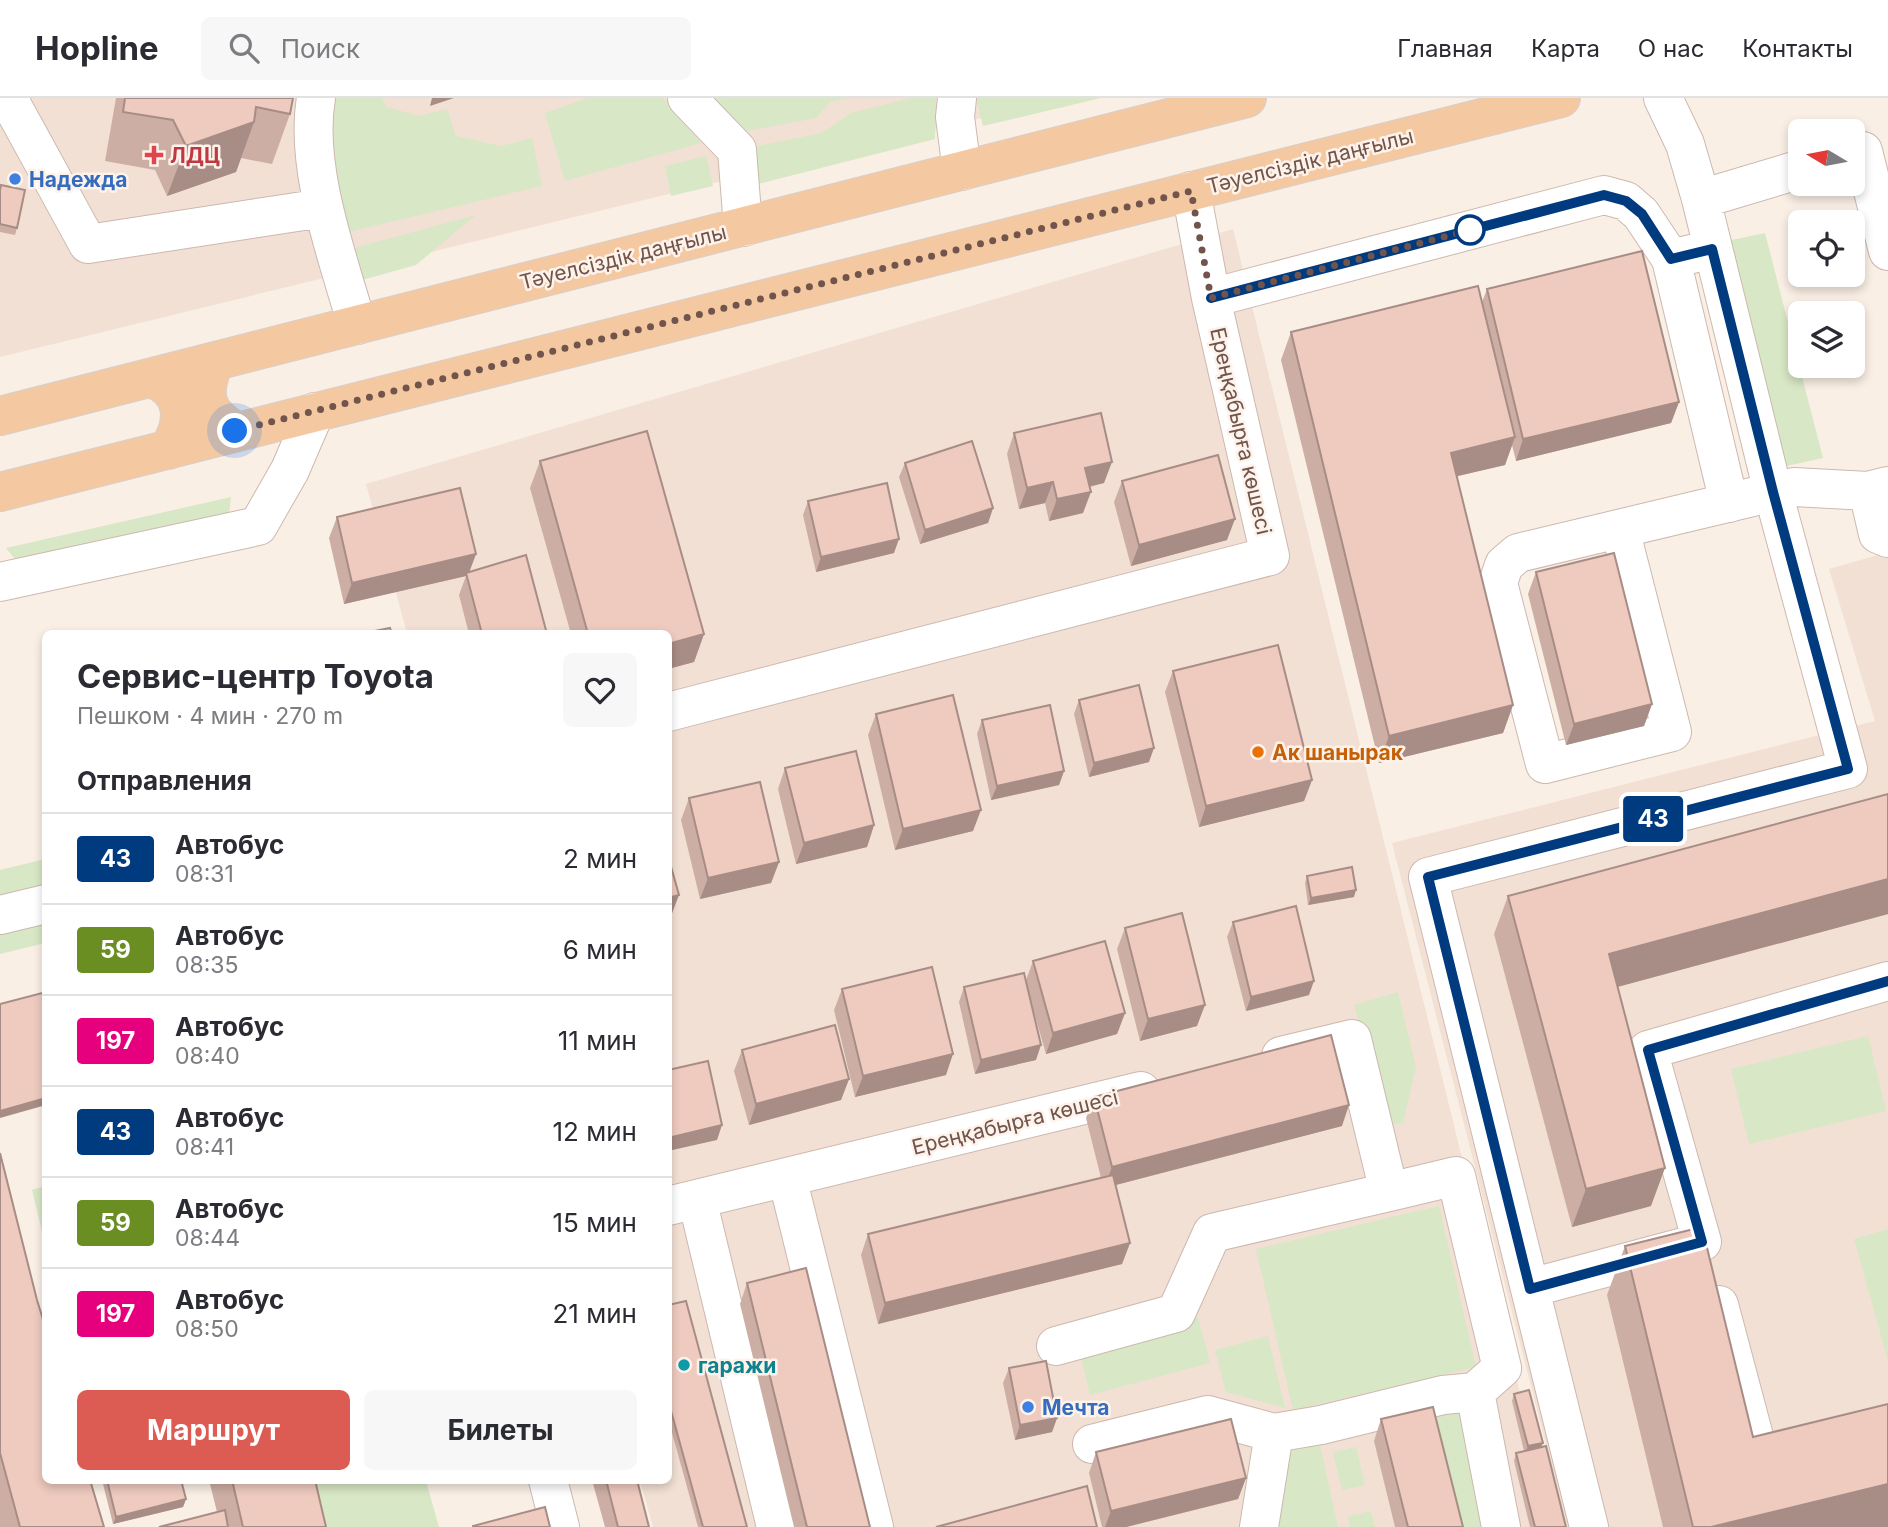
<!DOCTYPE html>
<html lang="ru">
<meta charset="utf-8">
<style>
:root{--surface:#fff;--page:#f7f7f7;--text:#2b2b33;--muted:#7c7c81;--line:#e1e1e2;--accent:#dc5c53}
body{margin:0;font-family:Inter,sans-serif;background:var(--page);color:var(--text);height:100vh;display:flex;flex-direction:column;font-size:26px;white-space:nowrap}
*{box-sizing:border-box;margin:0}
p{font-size:23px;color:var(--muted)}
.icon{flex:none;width:38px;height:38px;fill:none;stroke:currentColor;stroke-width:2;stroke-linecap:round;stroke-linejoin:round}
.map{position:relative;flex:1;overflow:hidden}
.details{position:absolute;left:42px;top:532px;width:630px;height:854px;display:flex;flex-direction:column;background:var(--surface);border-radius:10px;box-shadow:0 4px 10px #0003}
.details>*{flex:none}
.badge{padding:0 14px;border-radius:5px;font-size:24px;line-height:46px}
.needle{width:46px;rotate:280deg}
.tools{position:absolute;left:1788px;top:21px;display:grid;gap:14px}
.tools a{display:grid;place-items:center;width:77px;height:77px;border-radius:10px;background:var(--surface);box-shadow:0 4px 10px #0003;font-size:35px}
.you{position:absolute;width:35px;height:35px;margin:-18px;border:5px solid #fff;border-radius:50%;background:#1a73e8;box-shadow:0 0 0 10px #1a73e833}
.map>.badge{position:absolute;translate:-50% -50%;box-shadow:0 0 0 4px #fff}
h2{padding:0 35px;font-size:26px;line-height:63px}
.round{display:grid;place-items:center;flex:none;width:74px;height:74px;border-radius:10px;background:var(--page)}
.summary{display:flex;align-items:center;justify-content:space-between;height:119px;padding:0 35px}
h1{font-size:33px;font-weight:700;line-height:52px}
.primary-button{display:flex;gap:14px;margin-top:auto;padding:14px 35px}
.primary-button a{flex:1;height:80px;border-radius:10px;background:var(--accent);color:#fff;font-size:28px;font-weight:700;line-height:80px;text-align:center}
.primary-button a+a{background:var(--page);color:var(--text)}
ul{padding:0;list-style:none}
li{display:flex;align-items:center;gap:21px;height:91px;padding:0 35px;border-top:2px solid var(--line)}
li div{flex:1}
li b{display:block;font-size:26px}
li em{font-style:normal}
li .badge{min-width:77px;font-weight:700;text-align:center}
header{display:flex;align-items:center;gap:42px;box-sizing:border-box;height:98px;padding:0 35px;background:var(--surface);border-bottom:2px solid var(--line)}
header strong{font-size:33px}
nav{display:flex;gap:38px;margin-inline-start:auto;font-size:24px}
.search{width:490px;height:63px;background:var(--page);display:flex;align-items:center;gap:18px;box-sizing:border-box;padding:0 24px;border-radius:10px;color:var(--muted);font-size:26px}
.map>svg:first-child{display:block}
</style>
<header>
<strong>Hopline</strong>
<div class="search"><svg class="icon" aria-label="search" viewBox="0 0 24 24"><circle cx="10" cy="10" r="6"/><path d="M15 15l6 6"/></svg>Поиск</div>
<nav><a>Главная</a><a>Карта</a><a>О нас</a><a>Контакты</a></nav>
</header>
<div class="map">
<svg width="1888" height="1429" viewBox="0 0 1888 1429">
<rect width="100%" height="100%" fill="#faefe5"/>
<path fill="#f2e0d4" d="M0 0H1063L0 259Z
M1233 131 1553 1429H653L640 1383 668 1382V536L407 535 366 386Z
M1888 454V1429H1567L1392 745 1875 623 1829 471Z"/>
<path fill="#d8e7c5" d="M328 0H382L387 9 419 18 447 11 456 38 501 48 532 40 542 88 344 135 324 21Z
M588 0H663L701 45 565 83 545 15Z
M705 0H848L830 4 816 20 736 35Z
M911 0H936L935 41 758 86 752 49 822 35 851 15Z
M976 0H1101L983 28Z
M706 58 713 88 671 98 665 68Z
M476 117 416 167 355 184 347 152Z
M1765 135 1823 360 1782 369 1727 143Z
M231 399 229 418 28 477 6 450Z
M45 761V789L0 800V772Z
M45 823V845L0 856V833Z
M1398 894 1416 969 1403 1025 1386 1028 1354 907Z
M1868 938 1886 1013 1749 1046 1731 971Z
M45 1088H46L45 1146 32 1092Z
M1439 1108 1476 1269 1293 1312 1256 1151Z
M1888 1131V1263L1854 1141Z
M1198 1219 1210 1265 1090 1297 1079 1251Z
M1268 1238 1285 1310 1226 1294 1215 1252Z
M1459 1314 1492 1429H1457L1431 1323 1378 1336 1375 1323Z
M1320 1347 1338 1429H1278L1283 1355Z
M1356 1349 1365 1387 1342 1392 1333 1354Z
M292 1383H426L439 1429H304Z
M1371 1413 1375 1429H1350L1348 1418Z"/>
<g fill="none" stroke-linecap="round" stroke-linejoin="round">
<defs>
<path id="minor" d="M8 0 88 146 323 110
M316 0C304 70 338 160 357 227
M687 0 737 52 743 129
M957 0 955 19 962 73
M1863 53 1888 153
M1701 101 1801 71
M1671 161 1729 405
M1211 200 1604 97 1626 103 1641 116 1671 161 1712 151
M1868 393 1878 436 1888 440
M1620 431 1672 634 1545 666 1498 485 1504 467 1518 455 1794 389 1868 393 1888 388
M0 484 258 428 290 372 315 314
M668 614 1270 458 1211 200 1191 93
M0 817 46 806
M1281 958 1352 941 1389 1094 1456 1078 1502 1270 1475 1294 1501 1429
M787 1079 874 1429
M697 1101 776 1429
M668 1108 1141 993
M1530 1190 1702 1144 1648 952 1888 883
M1719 1207 1761 1365 1888 1333
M1056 1248 1176 1215 1212 1135 1389 1094
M1092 1346 1208 1317 1274 1335 1321 1327 1443 1297 1475 1294
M548 1382 560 1429
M1259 1429 1274 1335
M1589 1429 1428 779 1848 671 1773 394 1701 101 1685 46 1663 0"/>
<path id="major" d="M214 264C201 297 204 313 235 333
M151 280C186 293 186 324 168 352
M0 318 1247 0
M0 394 1561 0"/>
</defs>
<use href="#minor" stroke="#cdb8af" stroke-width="40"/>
<use href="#major" stroke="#d7cfcd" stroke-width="40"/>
<use href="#minor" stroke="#fff" stroke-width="38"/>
<use href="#major" stroke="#f4c9a2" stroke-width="38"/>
</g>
<path fill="#cdaea4" d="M116 0H293L290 16 272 66 241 60 236 74 167 98 155 72 105 63Z
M0 90 17 130 15 137 0 134Z
M1487 191 1679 304 1671 325 1516 363 1512 347 1505 367 1457 378 1513 607 1503 635 1379 665 1281 262 1291 234 1482 204Z
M1014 335 1104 385 1090 389 1083 415 1049 423 1045 405 1019 411 1007 356Z
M540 363 704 536 694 564 668 571V536H571L530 390Z
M905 365 993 410 988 425 920 446 899 379Z
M1122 383 1227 442 1131 468 1114 404Z
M808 403 894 455 816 474 803 417Z
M337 419 476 456 469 475 547 536H469L459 497 466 478 344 506 329 440Z
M1536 474 1652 606 1644 628 1566 647 1528 496Z
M1173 573 1312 682 1304 703 1199 729 1165 594Z
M1079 602 1149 664 1089 679 1074 616Z
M876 616 973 733 895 752 868 637Z
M982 622 1064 673 1059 687 991 702 977 636Z
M785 670 874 727 867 749 796 766 778 691Z
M1888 696V816L1617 889 1651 1108 1572 1129 1494 836 1508 798Z
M689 700 779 764 771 785 700 801 681 722Z
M1307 778 1354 799 1308 807 1305 785Z
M1233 824 1309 897 1246 913 1227 839Z
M1125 830 1197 928 1140 943 1117 851Z
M1033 863 1125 915 1117 936 1046 956 1033 911 1036 962 975 976 959 904 964 889 1026 882Z
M842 891 946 977 855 999 834 912Z
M742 952 849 981 841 1002 749 1027 734 973Z
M1094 999 1342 1028 1116 1087 1130 1145 1122 1166 878 1226 861 1157 868 1136 1101 1080 1086 1020Z
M0 1055 37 1202 104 1429H0Z
M1625 1148 1753 1339 1888 1429H1663L1607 1197Z
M747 1185 870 1429H794L740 1206Z
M668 1207 747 1429H698L668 1320Z
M1009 1270 1057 1320 1052 1334 1015 1342 1003 1285Z
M1514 1296 1541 1349 1566 1429H1530L1514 1363 1516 1355 1524 1353 1512 1303Z
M1381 1321 1463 1429H1395L1374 1343Z
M1096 1354 1246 1380 1238 1401 1126 1429H1102L1089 1375Z
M102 1382H181L186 1401 183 1409 113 1426Z
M209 1382H315L326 1429H159L217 1414Z
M592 1382H637L649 1429H605Z"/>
<path fill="#a78d86" d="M432 0H454L430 8Z
M254 24 236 74 167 98 186 48Z
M1679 304 1671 325 1516 363 1523 341Z
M1515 339 1505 367 1441 382 1451 355Z
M1112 364 1104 385 1077 391 1085 370Z
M1053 384 1045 405 1019 411 1027 390Z
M1091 394 1083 415 1049 423 1057 401Z
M993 410 988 425 920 446 925 432Z
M1235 421 1227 442 1131 468 1139 447Z
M899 441 894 455 816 474 821 459Z
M476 456 468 477 466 475V478L344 506 352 485Z
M704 536 694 564 668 571V546Z
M1652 606 1644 628 1566 647 1574 626Z
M1513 607 1503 635 1379 665 1389 638Z
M1154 650 1149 664 1089 679 1094 665Z
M1064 673 1059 687 991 702 997 688Z
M1312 682 1304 703 1199 729 1206 708Z
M981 712 973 733 895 752 903 731Z
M874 727 867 749 796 766 804 745Z
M779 764 771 785 700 801 708 780Z
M1888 781V816L1595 895 1609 856Z
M1356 792 1354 799 1308 807 1311 800Z
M679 797 671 818 668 819V800Z
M1314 883 1309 897 1246 913 1251 899Z
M1205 907 1197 928 1140 943 1148 921Z
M1125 915 1117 936 1046 956 1053 935Z
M1041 947 1036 962 975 976 981 962Z
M953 956 946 977 855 999 863 978Z
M849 981 841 1002 749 1027 756 1006Z
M46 1000V1007L0 1020V1013Z
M1349 1007 1342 1028 1104 1090 1112 1069Z
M722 1027 717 1042 668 1053V1040Z
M1665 1070 1651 1108 1572 1129 1586 1091Z
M1130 1145 1122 1166 878 1226 885 1205Z
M1057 1320 1052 1334 1015 1342 1020 1327Z
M1543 1345 1540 1352 1525 1356 1528 1348Z
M1246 1380 1238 1401 1126 1429H1105L1111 1413Z
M1888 1386V1429H1711Z
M186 1401 183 1409 113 1426 116 1419Z"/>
<path fill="#eecabf" stroke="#a78d86" stroke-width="2" d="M125 0H293L290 16 256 9 254 24 186 48 173 22 123 14Z
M1 87 25 92 17 130 0 126V92Z
M1642 153 1679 304 1523 341 1487 191Z
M1478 188 1515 339 1451 355 1513 607 1389 638 1291 234Z
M1101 315 1112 364 1085 370 1091 394 1057 401 1053 384 1027 390 1014 335Z
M647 333 704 536 668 546V536H588L540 363Z
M972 343 993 410 925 432 905 365Z
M1218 357 1235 421 1139 447 1122 383Z
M887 385 899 441 821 459 808 403Z
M460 390 476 456 352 485 337 419Z
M1614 455 1652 606 1574 626 1536 474Z
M526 457 547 536H482L466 475Z
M390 530 392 536H360Z
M1278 547 1312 682 1206 708 1173 573Z
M1139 587 1154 650 1094 665 1079 602Z
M953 597 981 712 903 731 876 616Z
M1050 607 1064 673 997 688 982 622Z
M856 653 874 727 804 745 785 670Z
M760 684 779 764 708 780 689 700Z
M1888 696V781L1609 856 1665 1070 1586 1091 1508 798Z
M668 758 679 797 668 800Z
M1352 769 1356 792 1311 800 1307 778Z
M1296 808 1314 883 1251 899 1233 824Z
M1182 815 1205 907 1148 921 1125 830Z
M1105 843 1125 915 1053 935 1033 863Z
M932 869 953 956 863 978 842 891Z
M1024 875 1041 947 981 962 964 889Z
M46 894V1000L0 1013V906Z
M835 927 849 981 756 1006 742 952Z
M1331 937 1349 1007 1112 1069 1094 999Z
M708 963 722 1027 668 1040V972Z
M0 1055 37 1202 46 1231V1382H90L104 1429H20L0 1355Z
M1113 1077 1130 1145 885 1205 868 1136Z
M1702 1129 1753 1339 1888 1306V1386L1711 1429H1693L1625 1148Z
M806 1170 870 1429H807L747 1185Z
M686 1203 747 1429H703L668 1302V1207Z
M1046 1263 1057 1320 1020 1327 1009 1270Z
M1529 1292 1543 1345 1528 1348 1514 1296Z
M1433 1309 1463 1429H1408L1381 1321Z
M1231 1321 1246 1380 1111 1413 1096 1354Z
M1546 1348 1566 1429H1535L1516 1355Z
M107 1382H181L186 1401 116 1419Z
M232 1382H315L326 1429H243Z
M606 1382H637L649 1429H618Z
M1087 1388 1097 1429H936Z
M545 1409 550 1429H473V1428Z
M225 1412 228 1429H159Z"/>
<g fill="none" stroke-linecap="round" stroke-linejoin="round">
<defs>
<path id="line" d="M1211 200 1604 97 1626 103 1642 116 1671 161 1712 151 1773 394 1848 671 1428 779 1530 1191 1702 1144 1648 952 1888 883"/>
</defs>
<use href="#line" stroke="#fff" stroke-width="16"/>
<use href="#line" stroke="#003b80" stroke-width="10"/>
<path stroke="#71544c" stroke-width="7" stroke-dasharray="0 12.6" d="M235 333 1191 93 1211 200 1470 132"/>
</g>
<path fill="#e0444e" stroke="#fef3eb" stroke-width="2.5" d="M150.5 46.5h7v7h7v7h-7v7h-7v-7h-7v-7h7z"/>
<g fill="#3f7fe0" stroke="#fef3eb" stroke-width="2.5">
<circle cx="15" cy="81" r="7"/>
<circle cx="1028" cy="1309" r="7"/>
</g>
<circle fill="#fff" stroke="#003b80" stroke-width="3.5" cx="1470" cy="132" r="14"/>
<circle fill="#e8710a" stroke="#fef3eb" stroke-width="2.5" cx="1258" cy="654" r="7"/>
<circle fill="#0f9aa8" stroke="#fef3eb" stroke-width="2.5" cx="684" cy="1267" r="7"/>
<g text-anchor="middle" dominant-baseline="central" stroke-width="5" stroke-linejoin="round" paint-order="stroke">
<g font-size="21" font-weight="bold" fill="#be3a42" stroke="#fef3eb" text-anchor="start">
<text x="170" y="57">ЛДЦ</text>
</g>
<g font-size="21" fill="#71544c" stroke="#fef3eb">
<text transform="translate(1310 63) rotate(-14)">Тәуелсіздік даңғылы</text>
<text transform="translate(623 159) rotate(-14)">Тәуелсіздік даңғылы</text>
<text transform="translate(1241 333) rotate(77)">Ереңқабырға көшесі</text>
<text transform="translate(1015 1024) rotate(-14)">Ереңқабырға көшесі</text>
</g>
<g font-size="21" font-weight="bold" fill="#366cbe" stroke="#fef3eb" text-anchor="start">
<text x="29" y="81">Надежда</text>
<text x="1042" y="1309">Мечта</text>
</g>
<g font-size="21" font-weight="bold" fill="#c56008" stroke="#fef3eb" text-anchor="start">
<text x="1272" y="654">Ак шанырак</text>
</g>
<g font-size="21" font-weight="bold" fill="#0d838f" stroke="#fef3eb" text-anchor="start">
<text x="698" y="1267">гаражи</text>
</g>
</g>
</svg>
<div class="tools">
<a><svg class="needle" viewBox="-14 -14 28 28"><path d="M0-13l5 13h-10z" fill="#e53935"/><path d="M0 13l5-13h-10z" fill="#7c7c81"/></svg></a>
<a><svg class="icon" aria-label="locate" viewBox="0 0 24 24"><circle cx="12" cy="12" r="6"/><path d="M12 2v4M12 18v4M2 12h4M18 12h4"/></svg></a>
<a><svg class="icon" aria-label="layers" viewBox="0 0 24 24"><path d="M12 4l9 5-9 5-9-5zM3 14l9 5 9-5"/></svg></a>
</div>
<div class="you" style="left:235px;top:333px"></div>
<b class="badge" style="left:1653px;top:721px;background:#003b80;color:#fff">43</b>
<section class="details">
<div class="summary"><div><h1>Сервис-центр Toyota</h1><p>Пешком · 4 мин · 270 m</p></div><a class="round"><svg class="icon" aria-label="heart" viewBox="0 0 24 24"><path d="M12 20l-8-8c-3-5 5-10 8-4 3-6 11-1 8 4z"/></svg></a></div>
<h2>Отправления</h2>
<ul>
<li><span class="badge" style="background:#003b80;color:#fff">43</span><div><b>Автобус</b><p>08:31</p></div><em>2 мин</em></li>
<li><span class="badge" style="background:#6b8e23;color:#fff">59</span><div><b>Автобус</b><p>08:35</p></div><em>6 мин</em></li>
<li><span class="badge" style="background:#e6007e;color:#fff">197</span><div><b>Автобус</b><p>08:40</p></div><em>11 мин</em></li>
<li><span class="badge" style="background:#003b80;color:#fff">43</span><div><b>Автобус</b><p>08:41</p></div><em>12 мин</em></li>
<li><span class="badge" style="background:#6b8e23;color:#fff">59</span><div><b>Автобус</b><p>08:44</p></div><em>15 мин</em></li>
<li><span class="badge" style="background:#e6007e;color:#fff">197</span><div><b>Автобус</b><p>08:50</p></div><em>21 мин</em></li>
</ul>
<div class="primary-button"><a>Маршрут</a><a>Билеты</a></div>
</section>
</div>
